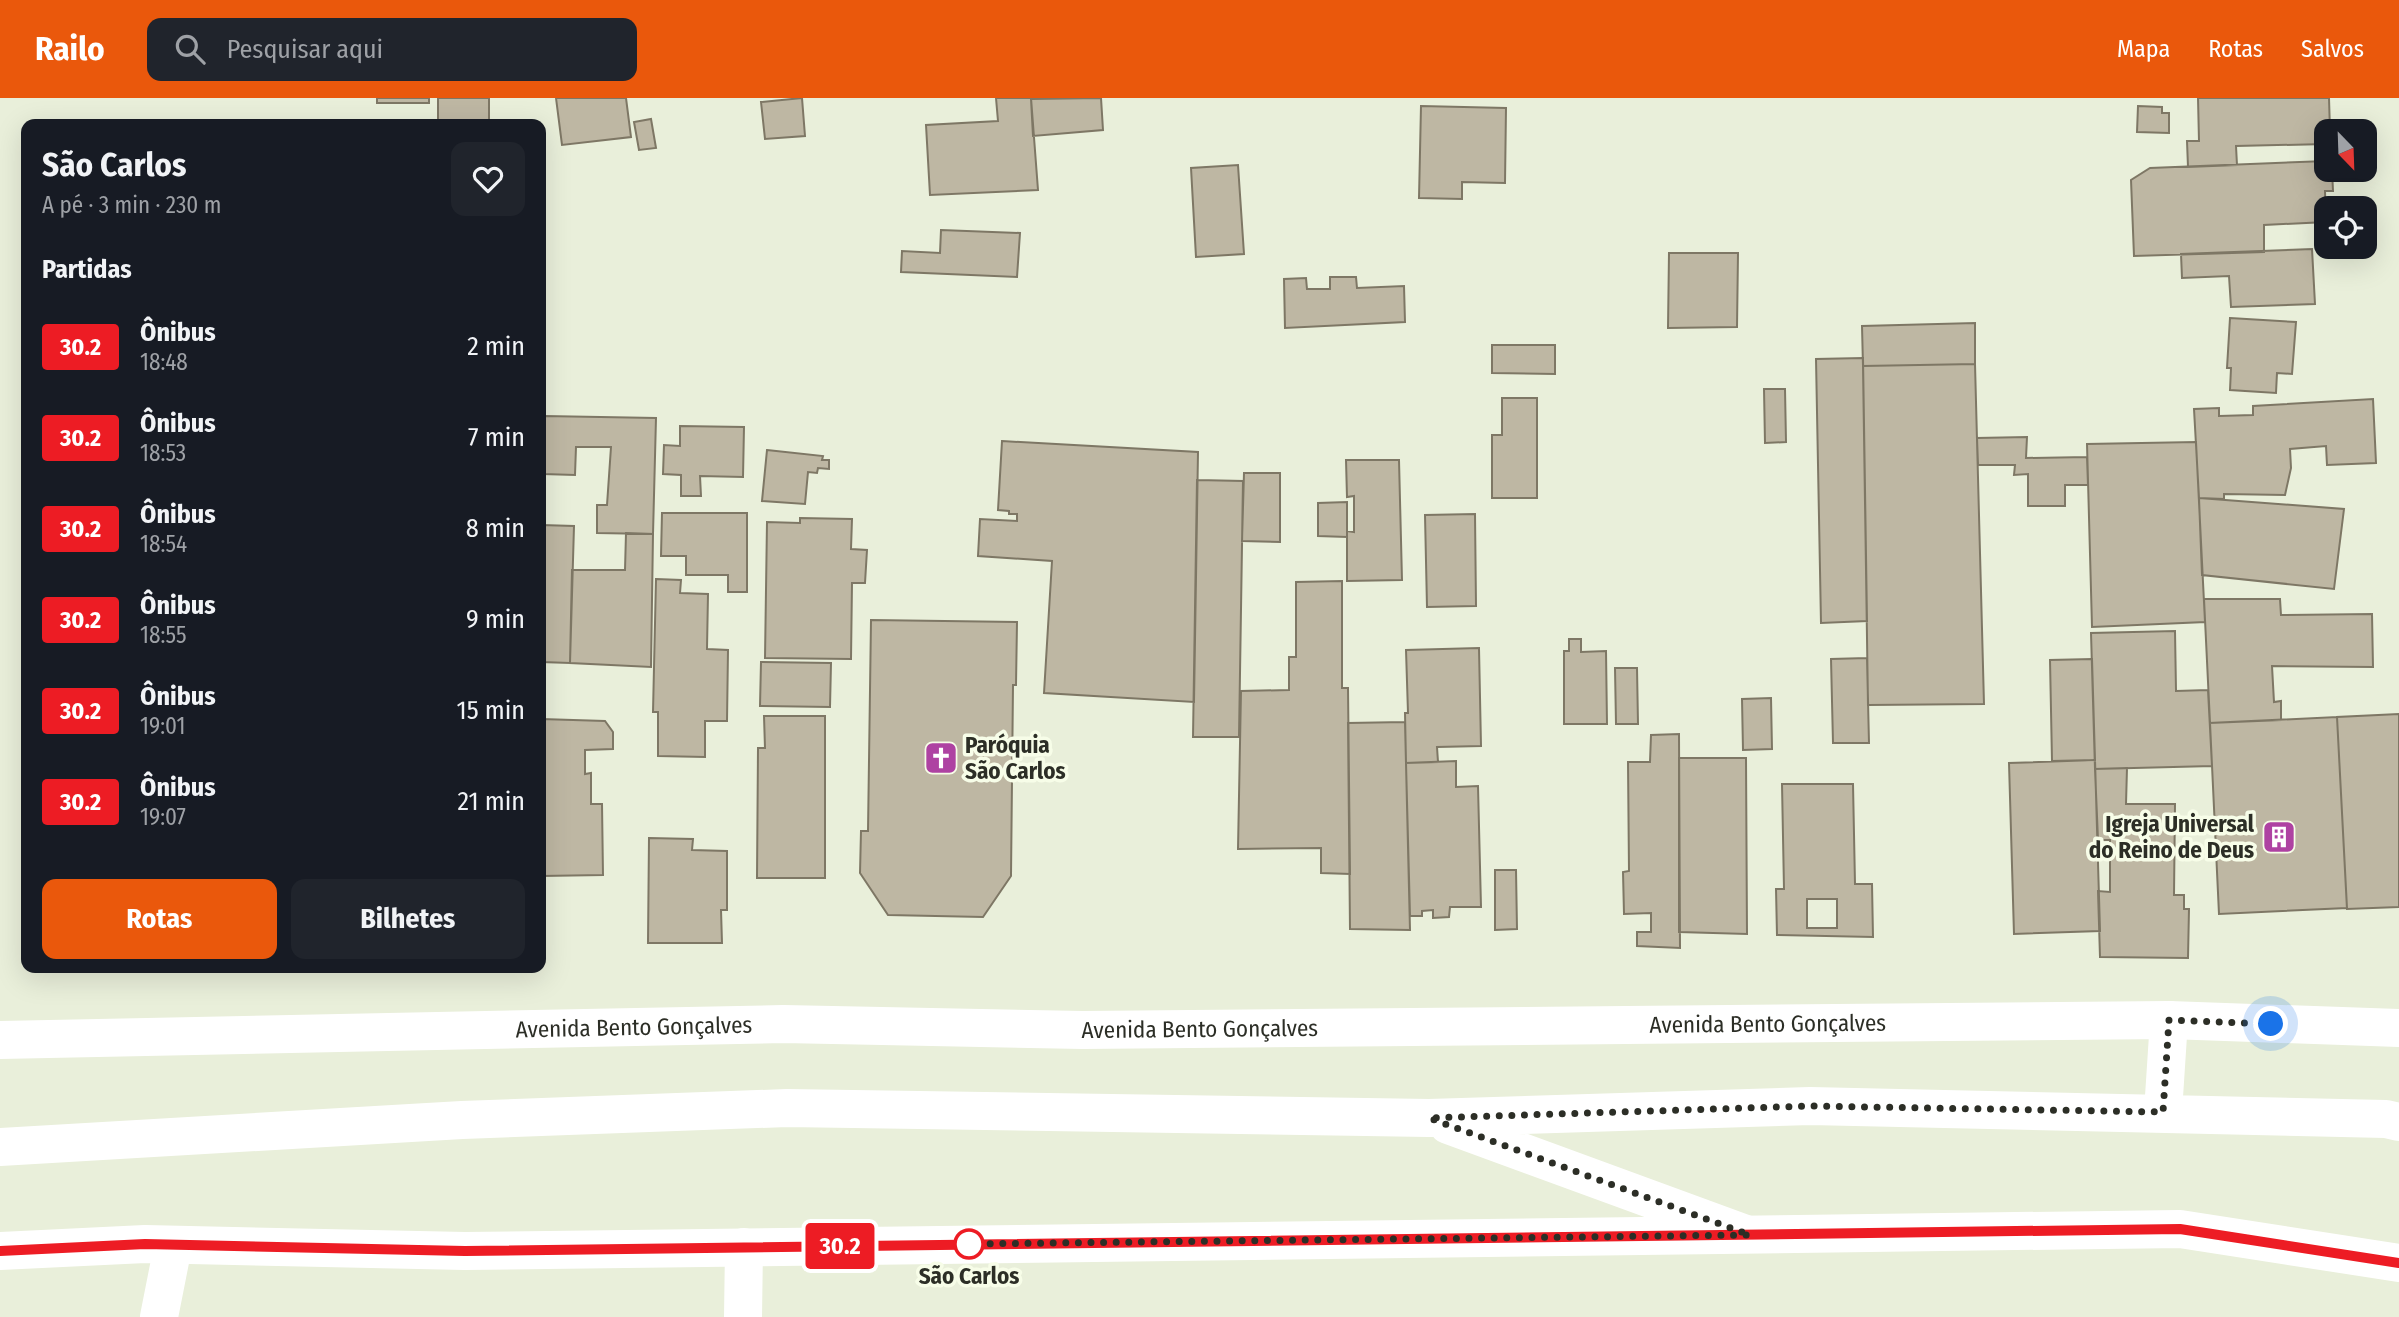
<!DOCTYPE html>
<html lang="pt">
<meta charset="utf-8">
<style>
:root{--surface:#171b24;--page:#20242c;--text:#f1f3f6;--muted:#9ea1a6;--accent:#ea580c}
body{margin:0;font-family:"Fira Sans Condensed",sans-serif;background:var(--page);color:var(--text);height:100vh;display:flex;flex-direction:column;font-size:26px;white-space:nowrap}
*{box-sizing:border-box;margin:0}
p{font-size:23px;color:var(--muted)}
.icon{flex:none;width:38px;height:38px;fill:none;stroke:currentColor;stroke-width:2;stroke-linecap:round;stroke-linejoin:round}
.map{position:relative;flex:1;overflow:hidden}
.drawer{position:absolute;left:21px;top:21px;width:525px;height:854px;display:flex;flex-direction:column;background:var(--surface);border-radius:14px;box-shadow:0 7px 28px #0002}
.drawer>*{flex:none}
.badge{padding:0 14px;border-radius:5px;font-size:24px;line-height:46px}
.needle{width:46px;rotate:157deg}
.tools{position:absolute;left:2314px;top:21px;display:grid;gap:14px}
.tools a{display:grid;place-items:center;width:63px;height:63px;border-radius:14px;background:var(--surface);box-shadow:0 7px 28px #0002;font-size:35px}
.you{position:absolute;width:35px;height:35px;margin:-18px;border:5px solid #fff;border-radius:50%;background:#1a73e8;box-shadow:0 0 0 10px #1a73e833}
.map>.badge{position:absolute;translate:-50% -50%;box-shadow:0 0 0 4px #fff}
h2{padding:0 21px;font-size:26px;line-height:63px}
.round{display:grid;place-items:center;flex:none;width:74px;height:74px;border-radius:14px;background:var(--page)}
.headline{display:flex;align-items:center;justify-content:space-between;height:119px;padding:0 21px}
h1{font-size:33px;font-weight:700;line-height:52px}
.primary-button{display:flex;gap:14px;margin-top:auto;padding:14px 21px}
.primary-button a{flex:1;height:80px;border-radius:14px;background:var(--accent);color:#fff;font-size:28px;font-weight:700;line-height:80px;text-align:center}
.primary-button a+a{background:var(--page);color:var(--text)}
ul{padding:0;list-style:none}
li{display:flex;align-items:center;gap:21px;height:91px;padding:0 21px}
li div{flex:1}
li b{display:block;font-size:26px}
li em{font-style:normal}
li .badge{min-width:77px;font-weight:700;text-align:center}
header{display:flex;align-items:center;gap:42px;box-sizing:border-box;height:98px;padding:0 35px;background:var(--accent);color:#fff}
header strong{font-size:33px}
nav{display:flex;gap:38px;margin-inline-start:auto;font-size:24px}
.search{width:490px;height:63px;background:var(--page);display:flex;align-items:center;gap:18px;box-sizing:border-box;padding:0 24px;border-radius:14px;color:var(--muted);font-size:26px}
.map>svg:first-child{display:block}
</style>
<header>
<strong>Railo</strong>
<div class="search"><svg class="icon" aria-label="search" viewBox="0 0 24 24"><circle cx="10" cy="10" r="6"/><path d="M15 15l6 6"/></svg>Pesquisar aqui</div>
<nav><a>Mapa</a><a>Rotas</a><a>Salvos</a></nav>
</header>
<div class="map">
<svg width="2399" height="1219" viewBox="0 0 2399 1219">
<rect width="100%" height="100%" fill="#e9efda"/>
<path fill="#beb7a3" stroke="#7e7765" stroke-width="2" fill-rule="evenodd" d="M377 0H429V5H377Z
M438 0H489V26H438Z
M556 0H626L631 39 562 47Z
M802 0 805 38 765 41 761 4Z
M996 0H1031L1038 92 930 97 926 27 998 23Z
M1101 0 1103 32 1033 38 1031 1Z
M2198 0H2329L2330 33H2326V46L2236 48 2237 67 2188 69 2187 43H2199Z
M1421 8 1506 10 1505 85 1462 84V101L1419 100Z
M2138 8 2162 9V15H2169V35L2137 34Z
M651 21 656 50 639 52 634 24Z
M2326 63V72H2332L2333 93H2325L2326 124 2264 127V154L2134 158 2131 82 2150 70Z
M1238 67 1244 156 1196 159 1191 70Z
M941 132 1020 135 1017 179 901 174 902 153 940 155Z
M2312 151 2315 206 2231 209 2229 178 2182 180 2181 156Z
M1669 155H1738L1737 229 1668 230Z
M1330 179H1356L1357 190 1404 188 1405 224 1285 230 1284 181 1306 180 1307 191H1330Z
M2230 220 2296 224 2292 276 2277 275 2276 295 2230 292 2231 270H2227Z
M1975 225V266L1863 268 1862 228Z
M1492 247H1555V276L1492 275Z
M1863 260 1867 523 1821 525 1816 261Z
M1975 266 1984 606 1868 607 1863 268Z
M1764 291H1785L1786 344 1765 345Z
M1502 300H1537V400H1492V337H1502Z
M2373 301 2376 365 2327 367 2326 348 2290 351 2291 370 2285 397 2224 396V401L2199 400 2194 311 2219 310V318L2253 317V308Z
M544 318 656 320 653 436 597 435V407H607L611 349H576L575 377 543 376Z
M680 328 744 329 743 379 700 378 701 398H681V377L663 376 664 347 680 348Z
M2027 339 2026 360 2087 359 2088 387H2065V408H2028V376L2014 377 2015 367H1978L1977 340Z
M1002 343 1198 354 1194 604 1044 595 1052 463 978 458 980 421 1017 423V416H1009V413L998 412Z
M2196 344 2205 524 2092 529 2087 346Z
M767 352 823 358 822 362H829V371L818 370 817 375 808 374 805 406 762 403Z
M1346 362H1399L1402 482 1347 483V433L1354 434V398L1347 399Z
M1244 375H1280V444L1242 443Z
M1197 382 1243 383 1239 639H1193Z
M2199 400 2344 411 2334 491 2202 477Z
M1347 404V439L1318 438V405Z
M662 415H747V494H728V477H686V458H661Z
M1475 416 1476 508 1427 509 1425 417Z
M800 420 852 421 851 451 867 452 865 485H852L851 561 765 560 767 424 800 425Z
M541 427 574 428 570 565 541 564Z
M626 435 653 436 651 569 570 565 572 472H625Z
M656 481 681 482 680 495 708 496 707 551 728 552 727 623H705V659L658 658V614H653Z
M1342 483V590H1348L1350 776 1321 775V750L1238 751 1241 593 1289 592V559H1296V484Z
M2204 501H2280L2281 517 2372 516 2373 569 2272 568 2274 604 2281 603V622L2210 625Z
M871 522 1017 524 1016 587H1013L1011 778 983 819 888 817 860 775 861 733H868Z
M2175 533 2176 593 2208 592 2212 668 2095 671 2091 535Z
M1569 541H1581V554L1606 553 1607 626H1564V553H1569Z
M1479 550 1481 648 1437 649 1438 664 1406 665 1405 615H1408L1406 552Z
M1867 560 1869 645H1833L1831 561Z
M2092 561 2095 662 2052 663 2050 562Z
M761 564 831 565 830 609 760 608Z
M1615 570H1637L1638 626H1616Z
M1771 600 1772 651 1743 652 1742 601Z
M2399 616V809L2347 811 2337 619Z
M764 618H825V780H757L758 650H765Z
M2337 619 2347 810 2219 816 2210 625Z
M541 621 605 623 613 634V651L585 652V676L591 675V706H602L603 777 541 778Z
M1405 624 1410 832 1350 831 1348 625Z
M1679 636 1680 850 1637 848V834H1651V815L1624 816 1623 774 1629 773 1628 664H1650L1651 637Z
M1679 660H1746L1747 836 1679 834Z
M2095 662 2100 833 2014 836 2009 665Z
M1456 663V689L1478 688 1481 809H1450L1449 819 1433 820V812L1422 813V818H1410L1406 665Z
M2127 670 2126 706H2175L2174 797H2184V811H2189L2188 860 2100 859 2098 793 2110 794V742H2098L2095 671Z
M1782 686H1853L1855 786H1872L1873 839 1777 837 1776 791H1784ZM1807 801H1837V830H1807Z
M649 740 693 741 692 752 727 753V812H721L722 845H648Z
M1495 772H1516L1517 831 1495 832Z"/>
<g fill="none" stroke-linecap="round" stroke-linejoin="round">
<path stroke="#fff" stroke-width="38" d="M2163 1014 2169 922
M1448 1027 1746 1136
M0 1049 462 1022 787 1010 1429 1020 1810 1008 2386 1021 2399 1024
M159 1219 173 1148
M743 1219 744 1149"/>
<g stroke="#fff" stroke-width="38">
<path id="s1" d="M0 942 783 926 1083 932 2169 922 2399 930"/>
<path d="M0 1153 145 1146 465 1153 2180 1131 2399 1165"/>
</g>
</g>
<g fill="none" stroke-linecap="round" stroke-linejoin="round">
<defs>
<path id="line" d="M0 1153 145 1146 465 1153 2180 1131 2399 1165"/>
</defs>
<use href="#line" stroke="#fff" stroke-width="16"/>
<use href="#line" stroke="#ed1c24" stroke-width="10"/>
<path stroke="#2c2e26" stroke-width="7" stroke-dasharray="0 12.6" d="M969 1146H967L1750 1137 1429 1020 1810 1008 2163 1014 2169 922 2271 926"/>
</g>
<defs>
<symbol id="church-square" viewBox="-11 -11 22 22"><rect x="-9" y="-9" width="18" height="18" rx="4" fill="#ae42a2" stroke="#f7fde8"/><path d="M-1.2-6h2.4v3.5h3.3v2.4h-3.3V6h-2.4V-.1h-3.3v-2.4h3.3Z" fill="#fff"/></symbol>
<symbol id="building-square" viewBox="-11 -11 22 22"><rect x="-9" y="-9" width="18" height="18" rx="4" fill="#ae42a2" stroke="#f7fde8"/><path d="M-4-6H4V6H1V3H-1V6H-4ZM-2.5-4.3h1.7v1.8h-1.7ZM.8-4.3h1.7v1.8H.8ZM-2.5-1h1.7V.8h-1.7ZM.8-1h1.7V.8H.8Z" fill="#fff"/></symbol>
</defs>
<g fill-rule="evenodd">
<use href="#church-square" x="922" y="641" width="38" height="38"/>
<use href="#building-square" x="2260" y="720" width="38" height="38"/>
</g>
<circle fill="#fff" stroke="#ed1c24" stroke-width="3.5" cx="969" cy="1146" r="14"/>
<g text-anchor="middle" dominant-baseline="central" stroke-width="7" stroke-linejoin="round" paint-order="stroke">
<g font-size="23" font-weight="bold" fill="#2c2e26" stroke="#f7fde8" text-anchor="start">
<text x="965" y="647">Paróquia<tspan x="965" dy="26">São Carlos</tspan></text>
<text x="2254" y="726" text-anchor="end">Igreja Universal<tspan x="2254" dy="26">do Reino de Deus</tspan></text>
</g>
<g font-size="23" fill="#2c2e26" stroke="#f7fde8">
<text stroke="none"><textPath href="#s1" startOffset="1768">Avenida Bento Gonçalves</textPath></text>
<text stroke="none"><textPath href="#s1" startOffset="634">Avenida Bento Gonçalves</textPath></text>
<text stroke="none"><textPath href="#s1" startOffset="1200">Avenida Bento Gonçalves</textPath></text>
</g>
<g font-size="23" font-weight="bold" fill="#2c2e26" stroke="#f7fde8">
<text x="969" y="1178">São Carlos</text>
</g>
</g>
</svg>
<div class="tools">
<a><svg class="needle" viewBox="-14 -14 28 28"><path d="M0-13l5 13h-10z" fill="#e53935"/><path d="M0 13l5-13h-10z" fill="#9ea1a6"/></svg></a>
<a><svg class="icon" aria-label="locate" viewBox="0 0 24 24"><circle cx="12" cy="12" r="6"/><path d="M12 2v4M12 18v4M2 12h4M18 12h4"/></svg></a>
</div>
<div class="you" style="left:2271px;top:926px"></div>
<b class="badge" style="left:840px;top:1148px;background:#ed1c24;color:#fff">30.2</b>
<section class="drawer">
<div class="headline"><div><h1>São Carlos</h1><p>A pé · 3 min · 230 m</p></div><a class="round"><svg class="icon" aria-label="heart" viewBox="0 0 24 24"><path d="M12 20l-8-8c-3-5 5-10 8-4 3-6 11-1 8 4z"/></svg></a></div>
<h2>Partidas</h2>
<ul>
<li><span class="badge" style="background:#ed1c24;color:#fff">30.2</span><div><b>Ônibus</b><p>18:48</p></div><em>2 min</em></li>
<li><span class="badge" style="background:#ed1c24;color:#fff">30.2</span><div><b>Ônibus</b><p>18:53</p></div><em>7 min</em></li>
<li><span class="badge" style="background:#ed1c24;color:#fff">30.2</span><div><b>Ônibus</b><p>18:54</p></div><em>8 min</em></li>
<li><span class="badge" style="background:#ed1c24;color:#fff">30.2</span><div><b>Ônibus</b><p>18:55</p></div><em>9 min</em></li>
<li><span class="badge" style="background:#ed1c24;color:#fff">30.2</span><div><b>Ônibus</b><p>19:01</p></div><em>15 min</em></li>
<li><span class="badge" style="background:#ed1c24;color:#fff">30.2</span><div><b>Ônibus</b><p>19:07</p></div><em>21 min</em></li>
</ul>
<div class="primary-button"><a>Rotas</a><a>Bilhetes</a></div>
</section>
</div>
